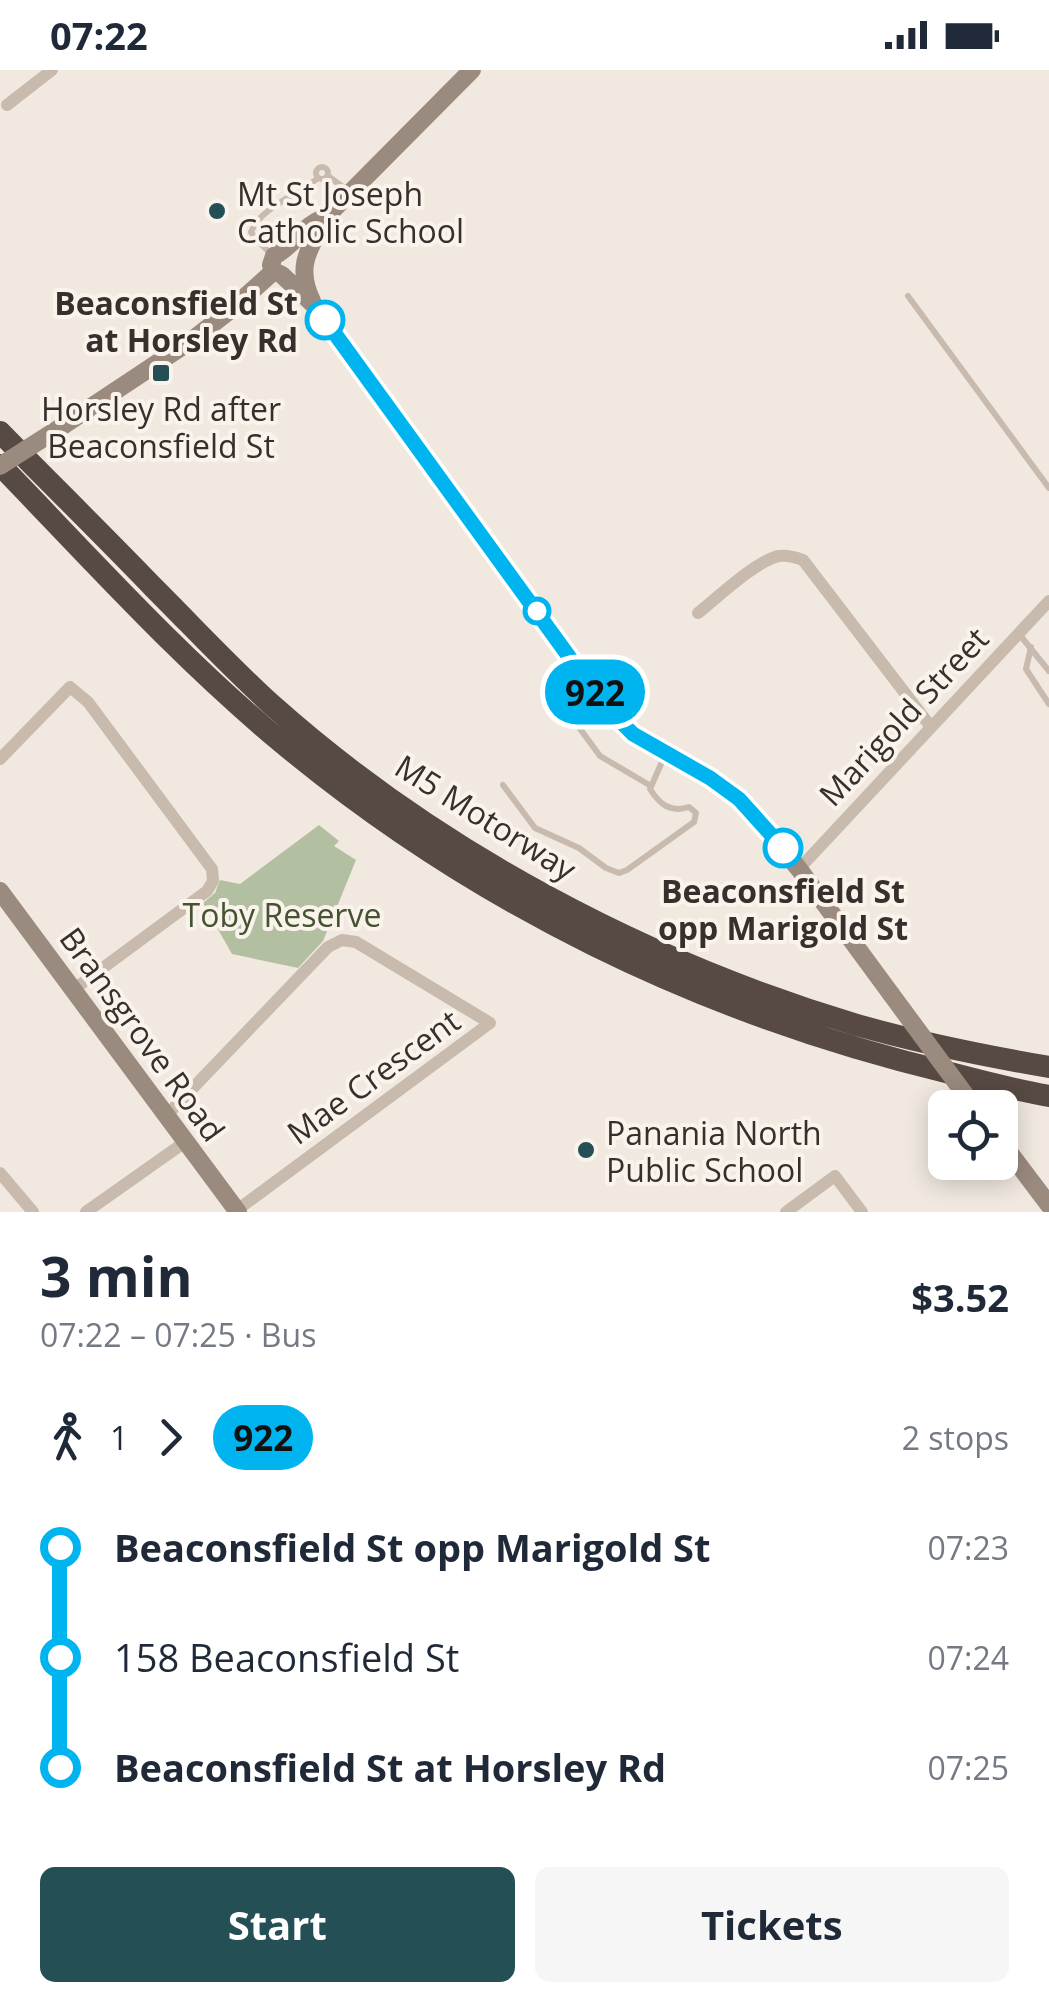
<!DOCTYPE html>
<meta charset="utf-8">
<style>
:root{--surface:#fff;--page:#f6f6f7;--text:#1f2937;--muted:#747a83;--accent:#244f54}
body{margin:0;font-family:"Open Sans",sans-serif;background:var(--page);color:var(--text);height:100vh;display:flex;flex-direction:column;font-size:38px;white-space:nowrap}
*{box-sizing:border-box;margin:0}
p{font-size:32px;color:var(--muted)}
.icon{flex:none;width:55px;height:55px;fill:none;stroke:currentColor;stroke-width:2;stroke-linecap:round;stroke-linejoin:round}
.map{position:relative;height:1142px;overflow:hidden}
.side{display:flex;flex-direction:column;background:var(--surface);flex:1}
.side>*{flex:none}
.badge{padding:0 20px;border-radius:32px;font-size:35px;line-height:65px}
.tools{position:absolute;left:928px;top:1020px;display:grid;gap:20px}
.tools a{display:grid;place-items:center;width:90px;height:90px;border-radius:15px;background:var(--surface);box-shadow:0 5px 25px #0003;font-size:50px}
.map>.badge{position:absolute;translate:-50% -50%;box-shadow:0 0 0 5px #fff}
.legs{display:flex;align-items:center;gap:15px;height:110px;padding:0 40px;font-size:32px}
.legs p{margin-inline-start:auto}
.headline{display:flex;align-items:center;justify-content:space-between;height:170px;padding:0 40px}
h1{font-size:55px;font-weight:700;line-height:75px}
.cta{display:flex;gap:20px;margin-top:auto;padding:20px 40px}
.cta a{flex:1;height:115px;border-radius:15px;background:var(--accent);color:#fff;font-size:40px;font-weight:700;line-height:115px;text-align:center}
.cta a+a{background:var(--page);color:var(--text)}
ul{padding:0 40px;list-style:none}
li{display:flex;align-items:center;gap:35px;height:110px;font-size:38px}
li i{display:grid;place-items:center;width:15px;height:100%;margin:0 12px;background:currentColor}
li i::after{content:'';width:25px;height:25px;margin:-12px;border:8px solid;border-radius:50%;background:var(--surface)}
li p{margin-inline-start:auto}
li:first-child i{background:linear-gradient(#0000 50%,currentColor 0)}
li:last-child i{background:linear-gradient(currentColor 50%,#0000 0)}
.status{display:flex;justify-content:space-between;align-items:center;height:70px;padding:0 50px;background:var(--surface);direction:ltr}
.status svg{height:28px;fill:currentColor}
.map>svg:first-child{display:block}
</style>
<div class="status"><b>07:22</b><svg viewBox="0 0 49 12"><path d="M0 12V9h3v3zM5 12V6h3v6zM10 12V3h3v9zM15 12V0h3v12zM26 1h20v11H26zM47 4h2v5h-2z"/></svg></div>
<div class="map">
<svg width="1049" height="1142" viewBox="0 0 1049 1142">
<rect width="100%" height="100%" fill="#f1e9e0"/>
<path fill="#b3bfa1" d="M319 755 339 771 334 776 356 790 323 871 298 898 232 884 203 833 215 823 220 810 240 814Z"/>
<g fill="none" stroke-linecap="round" stroke-linejoin="round">
<path stroke="#c8baad" stroke-width="6" d="M316 103a6 6 0 1 1 12 0a6 6 0 1 1-12 0Z
M328 106 347 120
M272 185 255 168 251 162C261 137 298 125 318 108
M908 226 1049 418
M1019 564 1049 601
M1031 577 1026 599 1049 634
M553 622 600 686 651 716
M503 715 535 758 579 778 606 798 619 803 627 800 694 752 696 743 689 737C671 743 660 735 650 719L665 685"/>
<path stroke="#c8baad" stroke-width="12" d="M7 35 52 0
M698 543C717 528 757 490 779 486 788 485 795 487 803 490L931 657
M0 689 70 617 88 632 212 799 213 811 207 821 73 920
M799 799 1049 531
M166 1046 328 877 342 870 356 872 490 953 237 1140
M0 1103 33 1142
M86 1142 185 1072
M786 1142 835 1106 862 1142"/>
<path stroke="#9b8a7e" stroke-width="18" d="M274 201 282 205 315 236 605 635 633 664 710 708 739 729 754 744 799 799 891 924
M274 201 271 195 274 186C293 177 305 153 325 148L472 0
M312 231C297 200 306 183 322 155
M61 357 192 270 228 242 274 201
M0 821 238 1142
M1000 1070 1049 1135"/>
<path stroke="#574a43" stroke-width="22" d="M0 362C51 414 103 465 154 518 193 557 231 598 272 635 437 782 646 892 857 955 920 973 985 986 1049 997
M0 395C91 489 180 588 280 671 474 833 701 943 946 1002 980 1011 1014 1020 1049 1026"/>
<path stroke="#9b8a7e" stroke-width="18" d="M0 396 61 357
M891 924 975 1038"/>
</g>
<g fill="none" stroke-linecap="round" stroke-linejoin="round">
<defs>
<path id="line-1" d="M325 250 604 635 633 664 710 708 739 729 783 778"/>
</defs>
<use href="#line-1" stroke="#fff" stroke-width="22"/>
<use href="#line-1" stroke="#00b5ef" stroke-width="15"/>
</g>
<g fill="#244f54" stroke="#f9f3ec" stroke-width="4">
<circle cx="217" cy="141" r="10"/>
<rect x="151" y="293" width="20" height="20" rx="5"/>
<circle cx="586" cy="1080" r="10"/>
</g>
<g fill="#fff" stroke="#00b5ef" stroke-width="5">
<circle cx="325" cy="250" r="18"/>
<circle cx="537" cy="541" r="12"/>
<circle cx="783" cy="778" r="18"/>
</g>
<g text-anchor="middle" dominant-baseline="central" stroke-width="8" stroke-linejoin="round" paint-order="stroke">
<g font-size="32" fill="#372f2b" stroke="#f9f3ec" text-anchor="start">
<text x="237" y="123">Mt St Joseph<tspan x="237" dy="37">Catholic School</tspan></text>
<text x="161" y="338" text-anchor="middle">Horsley Rd after<tspan x="161" dy="37">Beaconsfield St</tspan></text>
<text x="606" y="1062">Panania North<tspan x="606" dy="37">Public School</tspan></text>
</g>
<g font-size="32" font-weight="bold" fill="#372f2b" stroke="#f9f3ec" text-anchor="end">
<text x="298" y="232">Beaconsfield St<tspan x="298" dy="37">at Horsley Rd</tspan></text>
<text x="783" y="820" text-anchor="middle">Beaconsfield St<tspan x="783" dy="37">opp Marigold St</tspan></text>
</g>
<g font-size="32" fill="#372f2b" stroke="#f9f3ec">
<text transform="translate(903 646) rotate(-47)">Marigold Street</text>
<text transform="translate(486 747) rotate(32)">M5 Motorway</text>
<text transform="translate(143 964) rotate(54)">Bransgrove Road</text>
<text transform="translate(373 1006) rotate(-36)">Mae Crescent</text>
</g>
<g font-size="32" fill="#455331" stroke="#f9f3ec">
<text x="282" y="844">Toby Reserve</text>
</g>
</g>
</svg>
<div class="tools">
<a><svg class="icon" aria-label="locate" viewBox="0 0 24 24"><circle cx="12" cy="12" r="6"/><path d="M12 2v4M12 18v4M2 12h4M18 12h4"/></svg></a>
</div>
<b class="badge" style="left:595px;top:622px;background:#00b5ef;color:#111">922</b>
</div>
<section class="side">
<div class="headline"><div><h1>3 min</h1><p>07:22 – 07:25 · Bus</p></div><b>$3.52</b></div>
<div class="legs"><svg class="icon" aria-label="walk" viewBox="0 0 24 24"><circle cx="13" cy="4" r="2"/><path d="M13 8l-2 6 4 7M11 14l-3 7M7 12l3-4h3l4 4"/></svg>1<svg class="icon" aria-label="forward" viewBox="0 0 24 24"><path d="M9 5l7 7-7 7"/></svg><b class="badge" style="background:#00b5ef;color:#111">922</b><p>2 stops</p></div>
<ul>
<li><i style="color:#00b5ef"></i><b>Beaconsfield St opp Marigold St</b><p>07:23</p></li>
<li><i style="color:#00b5ef"></i><span>158 Beaconsfield St</span><p>07:24</p></li>
<li><i style="color:#00b5ef"></i><b>Beaconsfield St at Horsley Rd</b><p>07:25</p></li>
</ul>
<div class="cta"><a>Start</a><a>Tickets</a></div>
</section>
